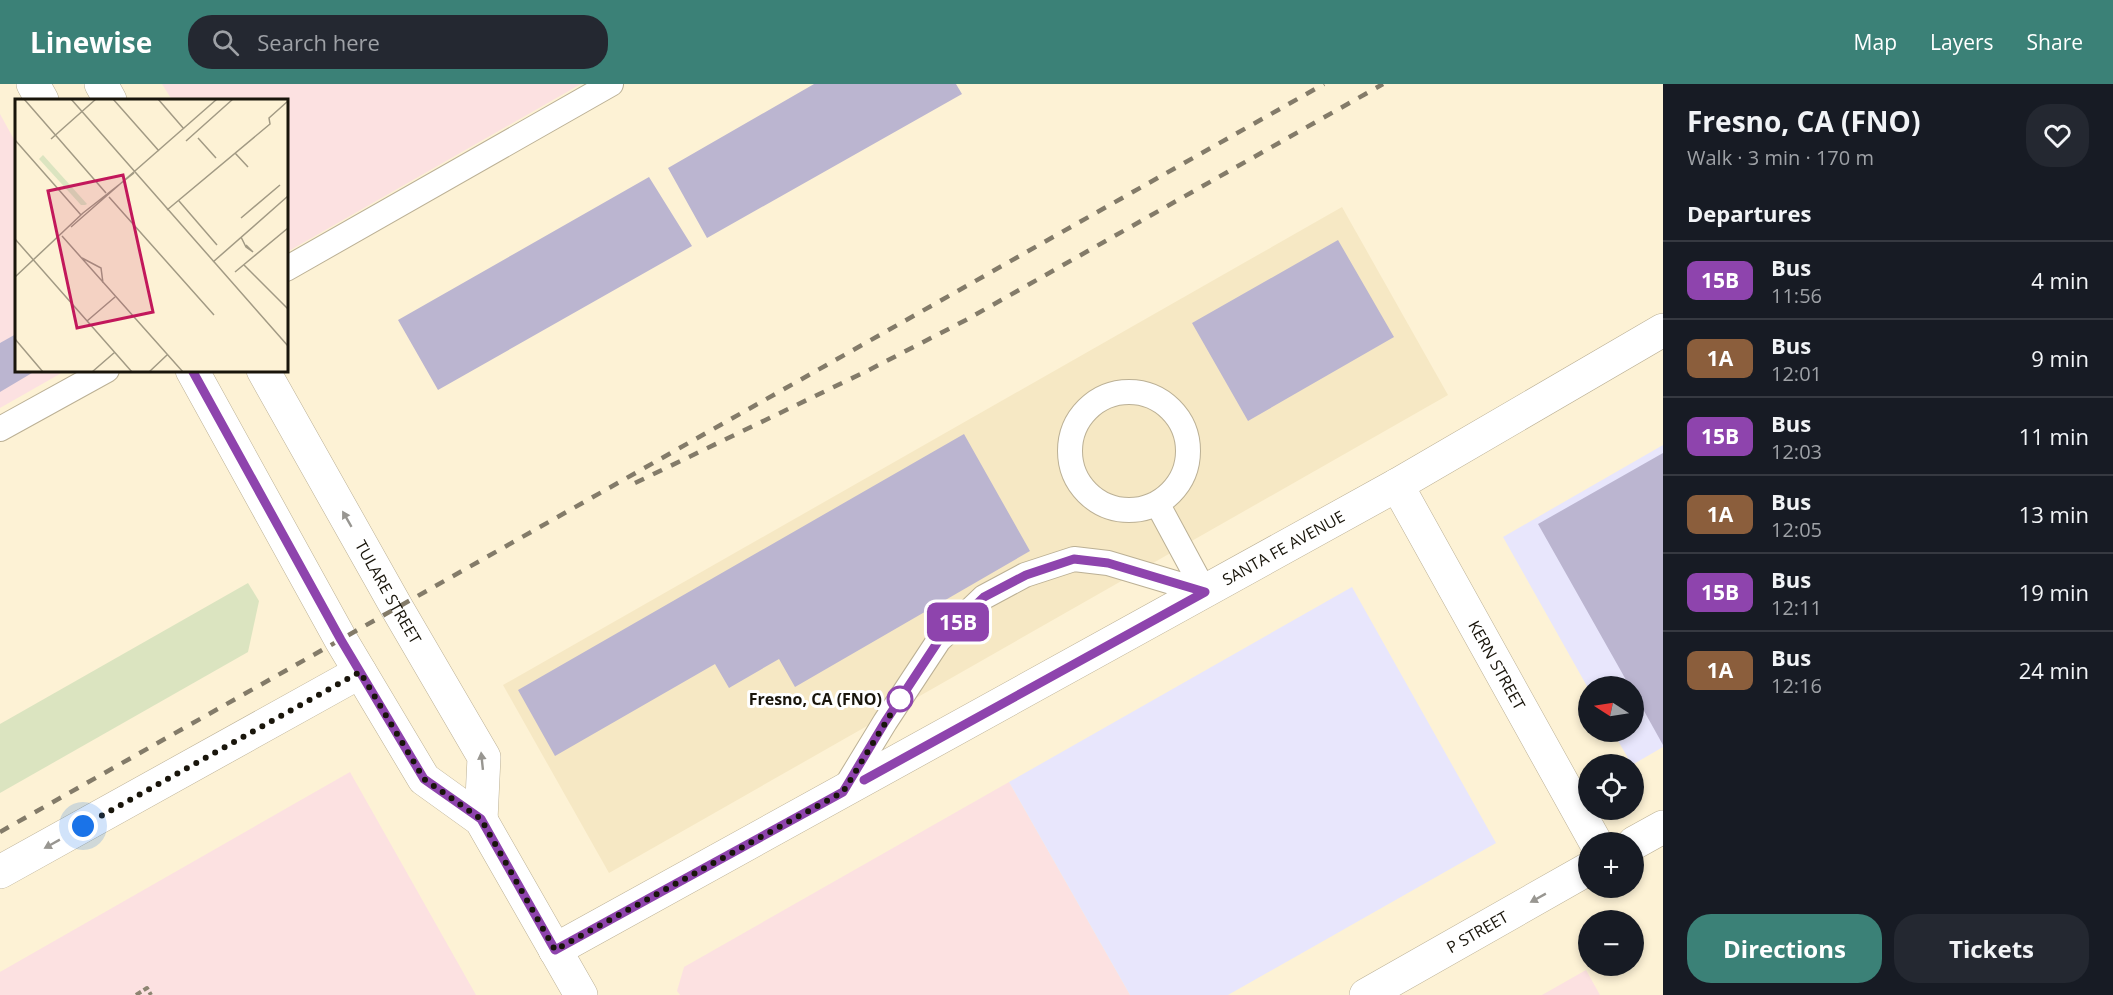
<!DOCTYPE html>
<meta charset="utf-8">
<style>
:root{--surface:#171b24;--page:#242831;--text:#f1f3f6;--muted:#9ea1a6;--line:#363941;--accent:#3b8177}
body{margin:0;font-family:"Open Sans",sans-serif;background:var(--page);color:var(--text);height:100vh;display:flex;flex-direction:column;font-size:22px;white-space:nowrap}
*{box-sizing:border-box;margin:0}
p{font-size:20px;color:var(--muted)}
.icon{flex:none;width:33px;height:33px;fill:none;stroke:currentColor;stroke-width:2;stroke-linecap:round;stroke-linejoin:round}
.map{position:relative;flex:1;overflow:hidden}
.side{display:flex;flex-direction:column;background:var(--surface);width:450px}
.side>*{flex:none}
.badge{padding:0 12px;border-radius:9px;font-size:21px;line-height:39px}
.needle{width:39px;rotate:282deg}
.fabs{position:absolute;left:1578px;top:592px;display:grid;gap:12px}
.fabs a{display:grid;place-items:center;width:66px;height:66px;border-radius:50%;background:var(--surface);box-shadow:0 3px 9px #0003;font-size:30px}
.you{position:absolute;width:30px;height:30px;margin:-15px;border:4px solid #fff;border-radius:50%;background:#1a73e8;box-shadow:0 0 0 9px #1a73e833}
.map>.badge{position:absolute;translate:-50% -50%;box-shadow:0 0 0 3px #fff}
h2{padding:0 24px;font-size:22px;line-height:54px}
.round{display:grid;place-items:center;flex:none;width:63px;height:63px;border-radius:24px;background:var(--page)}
.head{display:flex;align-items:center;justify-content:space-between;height:102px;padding:0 24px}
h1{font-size:28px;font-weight:700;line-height:45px}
.button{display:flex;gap:12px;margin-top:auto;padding:12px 24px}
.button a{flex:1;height:69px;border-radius:24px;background:var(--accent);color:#fff;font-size:24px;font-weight:700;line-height:69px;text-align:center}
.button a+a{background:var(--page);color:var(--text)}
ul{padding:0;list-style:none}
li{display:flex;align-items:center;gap:18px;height:78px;padding:0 24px;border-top:2px solid var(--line)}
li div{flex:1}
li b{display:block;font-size:22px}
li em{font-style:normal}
li .badge{min-width:66px;font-weight:700;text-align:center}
header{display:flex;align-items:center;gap:36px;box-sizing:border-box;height:84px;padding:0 30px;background:var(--accent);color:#fff}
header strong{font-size:28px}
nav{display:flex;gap:33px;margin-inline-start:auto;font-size:21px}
.search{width:420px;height:54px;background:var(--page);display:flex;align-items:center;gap:15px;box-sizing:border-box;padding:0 21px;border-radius:24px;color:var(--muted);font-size:22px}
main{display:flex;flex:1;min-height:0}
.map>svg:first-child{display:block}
</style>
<header>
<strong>Linewise</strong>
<div class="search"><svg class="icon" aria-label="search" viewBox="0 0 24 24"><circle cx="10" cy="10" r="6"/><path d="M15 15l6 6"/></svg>Search here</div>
<nav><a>Map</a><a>Layers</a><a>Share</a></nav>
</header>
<main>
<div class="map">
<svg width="1663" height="911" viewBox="0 0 1663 911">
<rect width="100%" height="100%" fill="#fdf2d5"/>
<path fill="#fce1e1" d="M162 0H581L287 168 286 16H172Z
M0 30 16 59V286L65 287 0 324Z
M350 688 476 911H0V888Z
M1009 698 1130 911H680L677 907 684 883Z
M1586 886 1600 911H1542Z"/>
<path fill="#e8e6fc" d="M1663 361V663L1632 681 1613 648H1634V603L1588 604 1503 453Z
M1352 503 1496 759 1228 911H1130L1009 698Z"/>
<path fill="#f6e8c4" d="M1342 123 1448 311 609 789 503 601Z"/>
<path fill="#dbe4c0" d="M248 499 259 517 248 568 0 709V640Z"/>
<path fill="#bbb5d0" d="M814 0H956L962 10 707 154 668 84Z
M649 93 692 162 438 306 398 236Z
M1338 156 1394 253 1248 337 1192 239Z
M16 250V286H37L0 308V259Z
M964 350 1030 467 795 603 779 575 729 604 715 580 555 672 518 606Z
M1663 369V661L1634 609V603H1630L1538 440Z"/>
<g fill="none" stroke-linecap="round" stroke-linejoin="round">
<defs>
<path id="lane" d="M286 185 611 0
M1070 367a59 59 0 1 1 118 0a59 59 0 1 1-118 0Z
M0 345 107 286
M1157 419 1205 508
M843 707 885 638 939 556 984 513 1025 491 1074 475 1108 479 1205 508"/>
<g id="street">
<path id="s1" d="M1397 401 1596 759"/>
<path d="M0 788 360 588"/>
<path id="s2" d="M555 866 1397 401 1663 246"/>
</g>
<g id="secondary">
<path d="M33 0 42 16"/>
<path d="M101 0 110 16"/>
<path d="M192 286 341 556 424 695 481 736 581 911"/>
<path id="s3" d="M263 286 397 524 484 673 481 736"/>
<path d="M1634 759 1663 743"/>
<path id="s4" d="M1366 911 1588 785"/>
</g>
</defs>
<use href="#lane" stroke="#bbb095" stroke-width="26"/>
<use href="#street" stroke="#bbb095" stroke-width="34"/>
<use href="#secondary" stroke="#bbb095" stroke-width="34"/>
<path stroke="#8d8572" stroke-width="4" stroke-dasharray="6 3" stroke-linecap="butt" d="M136 911 147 904 151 911"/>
<use href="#lane" stroke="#fff" stroke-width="24"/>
<use href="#street" stroke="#fff" stroke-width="33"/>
<use href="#secondary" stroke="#fff" stroke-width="33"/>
<path stroke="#837b69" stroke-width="4.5" stroke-dasharray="10 10" stroke-linecap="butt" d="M635 399 869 286 966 236 1383 0
M0 748 1324 0"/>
</g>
<defs><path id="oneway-solid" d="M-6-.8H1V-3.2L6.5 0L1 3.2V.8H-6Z" transform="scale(1.5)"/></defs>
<g fill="#989691">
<use href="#oneway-solid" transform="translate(347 435) rotate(-120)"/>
<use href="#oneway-solid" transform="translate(482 677) rotate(-96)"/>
<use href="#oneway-solid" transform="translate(52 760) rotate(151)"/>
<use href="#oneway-solid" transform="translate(1538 814) rotate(151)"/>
</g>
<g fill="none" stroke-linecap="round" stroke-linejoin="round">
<defs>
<path id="line" d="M192 286 341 556 424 695 481 735 555 866 843 708 885 638 939 556 984 513 1026 491 1074 475 1108 479 1205 508 864 696"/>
</defs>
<use href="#line" stroke="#fff" stroke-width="14"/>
<use href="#line" stroke="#8e44ad" stroke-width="9"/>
<path stroke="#19150b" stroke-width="6" stroke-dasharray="0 10.8" d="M83 742 360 588 424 695 481 735 555 866 843 708 900 615"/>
</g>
<circle fill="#fff" stroke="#8e44ad" stroke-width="3" cx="900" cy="615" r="12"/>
<g text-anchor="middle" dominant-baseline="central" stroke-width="6" stroke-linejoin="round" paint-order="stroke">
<g font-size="16" fill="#19150b" stroke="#fff">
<text stroke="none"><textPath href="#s2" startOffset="832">SANTA FE AVENUE</textPath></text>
<text stroke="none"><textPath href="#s3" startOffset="255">TULARE STREET</textPath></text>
<text stroke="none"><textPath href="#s1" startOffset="206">KERN STREET</textPath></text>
<text stroke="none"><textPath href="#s4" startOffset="128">P STREET</textPath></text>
</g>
<g font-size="16" font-weight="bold" fill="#19150b" stroke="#fff" text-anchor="end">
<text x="882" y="615">Fresno, CA (FNO)</text>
</g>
</g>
<g transform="translate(15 15)">
<rect width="273" height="273" fill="#fdf2d5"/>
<path d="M28 56 72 105 70 106H66L24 60Z" fill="#dbe4c0"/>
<path fill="none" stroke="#a29a84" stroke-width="1.5" d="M9 0 91 94M56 0 273 247M98 0 144 52M143 0 169 30M183 39 201 59M36 40 81 0M0 41 66 116M171 42 218 0M220 54 233 68M94 98 199 216M164 102 202 146M152 111 255 25 254 19 273 2M226 119 265 86M56 128 202 0M47 137 168 273M226 138 231 148 238 153 231 146M0 140 117 273M67 159 86 169 88 184M198 163 273 97M229 166 273 210M220 173 273 129M0 178 68 114 119 74M72 222 100 198M0 240 28 273M77 273 100 253M134 273 152 256"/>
<path fill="#c2185b" fill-opacity="0.15" stroke="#c2185b" stroke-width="3" d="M108 76 138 213 62 229 33 92Z"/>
<rect width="273" height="273" fill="none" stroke="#19150b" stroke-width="3"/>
</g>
</svg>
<div class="fabs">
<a><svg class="needle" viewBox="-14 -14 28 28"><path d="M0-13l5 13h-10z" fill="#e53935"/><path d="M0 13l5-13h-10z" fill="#9ea1a6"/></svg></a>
<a><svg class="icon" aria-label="locate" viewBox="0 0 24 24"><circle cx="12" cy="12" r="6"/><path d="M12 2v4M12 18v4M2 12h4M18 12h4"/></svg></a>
<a>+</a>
<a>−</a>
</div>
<div class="you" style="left:83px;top:742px"></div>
<b class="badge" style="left:958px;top:538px;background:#8e44ad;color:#fff">15B</b>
</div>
<section class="side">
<div class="head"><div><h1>Fresno, CA (FNO)</h1><p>Walk · 3 min · 170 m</p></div><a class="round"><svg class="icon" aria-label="heart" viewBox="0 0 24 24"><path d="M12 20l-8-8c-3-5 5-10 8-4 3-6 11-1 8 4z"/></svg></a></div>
<h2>Departures</h2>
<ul>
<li><span class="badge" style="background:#8e44ad;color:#fff">15B</span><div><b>Bus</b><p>11:56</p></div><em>4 min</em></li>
<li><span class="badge" style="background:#8b5e3c;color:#fff">1A</span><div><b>Bus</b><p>12:01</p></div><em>9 min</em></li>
<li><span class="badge" style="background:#8e44ad;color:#fff">15B</span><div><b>Bus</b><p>12:03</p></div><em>11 min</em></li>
<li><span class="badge" style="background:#8b5e3c;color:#fff">1A</span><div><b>Bus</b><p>12:05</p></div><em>13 min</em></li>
<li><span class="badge" style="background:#8e44ad;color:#fff">15B</span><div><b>Bus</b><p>12:11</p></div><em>19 min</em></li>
<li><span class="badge" style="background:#8b5e3c;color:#fff">1A</span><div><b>Bus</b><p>12:16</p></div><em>24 min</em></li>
</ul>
<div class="button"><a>Directions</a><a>Tickets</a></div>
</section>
</main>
